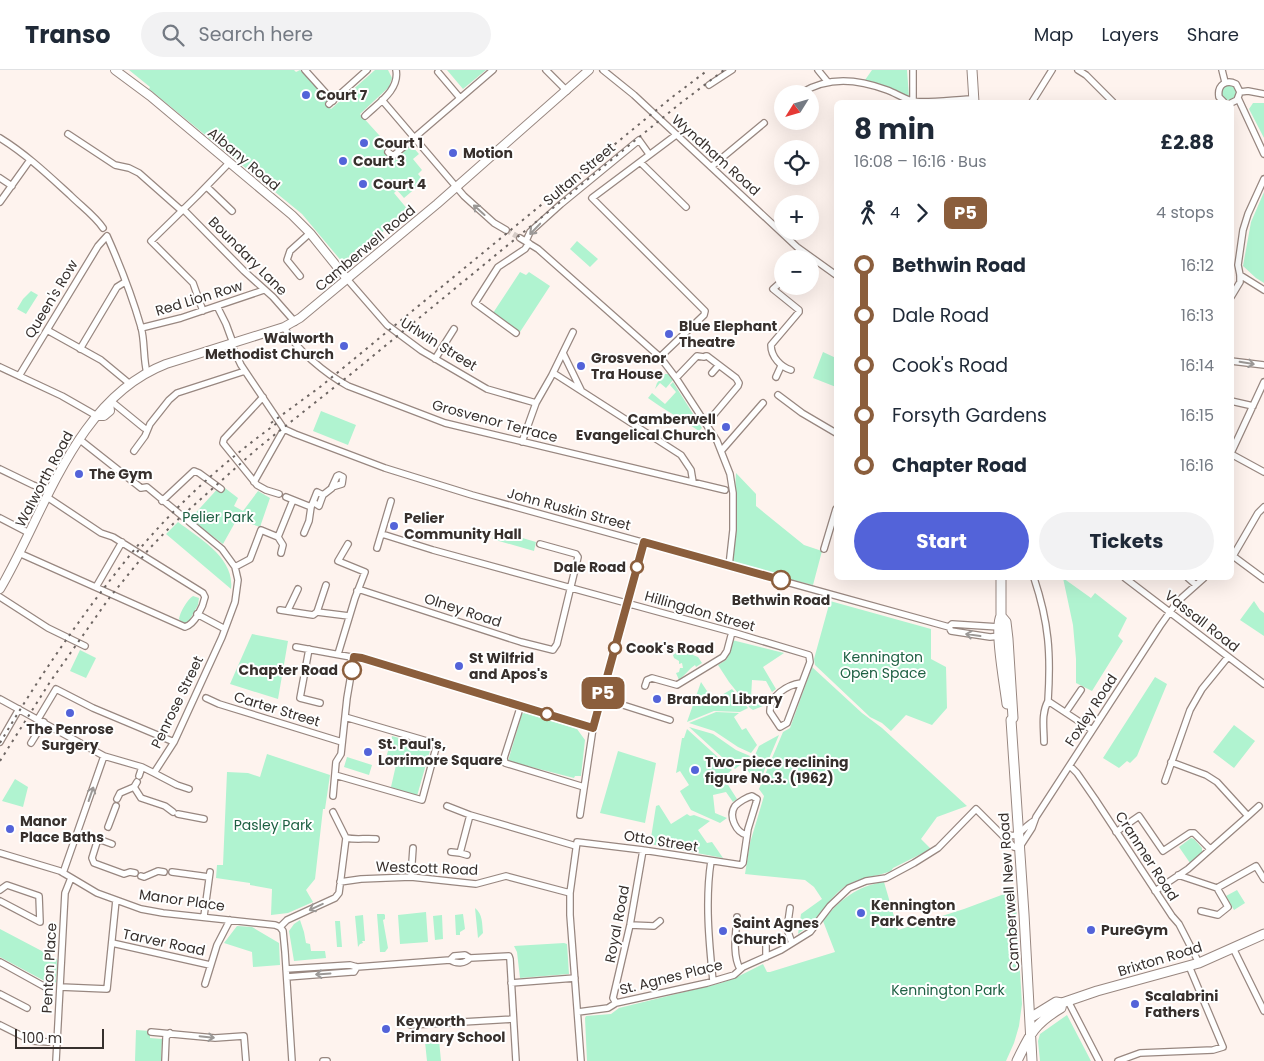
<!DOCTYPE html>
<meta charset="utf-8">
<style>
:root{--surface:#fff;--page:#f2f2f3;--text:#1f2937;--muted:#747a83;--line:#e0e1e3;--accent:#5363d9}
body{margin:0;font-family:Poppins,sans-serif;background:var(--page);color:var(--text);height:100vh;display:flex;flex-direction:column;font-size:19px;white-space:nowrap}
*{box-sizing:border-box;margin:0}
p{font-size:16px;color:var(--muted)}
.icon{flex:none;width:28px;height:28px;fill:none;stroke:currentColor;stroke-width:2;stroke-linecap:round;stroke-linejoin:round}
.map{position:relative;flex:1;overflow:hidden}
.details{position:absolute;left:834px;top:30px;width:400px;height:480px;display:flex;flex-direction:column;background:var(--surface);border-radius:8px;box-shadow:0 5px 20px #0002}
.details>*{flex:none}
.badge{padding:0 10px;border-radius:8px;font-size:18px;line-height:32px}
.needle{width:32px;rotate:233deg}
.controls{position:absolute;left:774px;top:15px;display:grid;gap:10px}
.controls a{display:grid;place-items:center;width:45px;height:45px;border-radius:50%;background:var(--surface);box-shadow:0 5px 20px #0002;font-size:25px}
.scale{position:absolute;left:15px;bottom:12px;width:89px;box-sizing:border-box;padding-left:5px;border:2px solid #37302d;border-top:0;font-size:14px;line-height:18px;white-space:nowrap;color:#37302d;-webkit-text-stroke:4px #fff;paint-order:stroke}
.map>.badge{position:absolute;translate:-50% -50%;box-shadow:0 0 0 2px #fff}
.legs{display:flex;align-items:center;gap:8px;height:55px;padding:0 20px;font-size:16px}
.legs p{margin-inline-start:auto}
.summary{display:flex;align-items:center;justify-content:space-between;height:85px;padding:0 20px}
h1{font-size:28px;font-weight:700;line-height:38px}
.primary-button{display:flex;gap:10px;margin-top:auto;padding:10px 20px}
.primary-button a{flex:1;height:58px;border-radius:30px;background:var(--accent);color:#fff;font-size:20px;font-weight:700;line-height:58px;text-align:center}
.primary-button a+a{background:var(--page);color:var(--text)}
ul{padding:0 20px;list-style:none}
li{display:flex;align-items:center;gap:18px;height:50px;font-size:19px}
li i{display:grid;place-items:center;width:8px;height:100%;margin:0 6px;background:currentColor}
li i::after{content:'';width:12px;height:12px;margin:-6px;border:4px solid;border-radius:50%;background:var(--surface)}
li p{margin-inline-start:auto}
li:first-child i{background:linear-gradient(#0000 50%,currentColor 0)}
li:last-child i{background:linear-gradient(currentColor 50%,#0000 0)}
header{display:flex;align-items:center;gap:30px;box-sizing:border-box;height:70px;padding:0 25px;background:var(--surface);border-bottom:1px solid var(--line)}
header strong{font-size:24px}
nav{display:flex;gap:28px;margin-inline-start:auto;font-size:18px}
.search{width:350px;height:45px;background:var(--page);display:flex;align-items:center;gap:12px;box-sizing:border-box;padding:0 18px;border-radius:28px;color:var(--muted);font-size:19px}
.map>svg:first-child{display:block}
</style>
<header>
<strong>Transo</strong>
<div class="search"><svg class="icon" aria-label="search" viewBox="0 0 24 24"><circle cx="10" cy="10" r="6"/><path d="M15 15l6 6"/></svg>Search here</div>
<nav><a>Map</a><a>Layers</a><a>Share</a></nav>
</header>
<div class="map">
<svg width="1264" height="991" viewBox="0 0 1264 991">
<rect width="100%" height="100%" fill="#fef3ee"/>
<path fill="#b0f3d0" d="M129 0H294L296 2 300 0 328 30 325 33 331 39 375 0H388L392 8 389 17 360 44 388 75 383 79 392 90 411 75 419 84 413 89 422 100 418 104 424 111 404 128 397 120 394 123 409 141 343 193 302 144 149 19 150 17Z
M447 0H486L463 19Z
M872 0H907L909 27 865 10Z
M1220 22a8 8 0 1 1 16 0a8 8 0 1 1-16 0Z
M1253 33H1264V68L1249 39Z
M1264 122V213L1256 208 1243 196 1251 152Z
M577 171 598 189 590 197 570 179Z
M520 202 526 205 529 202 550 216 520 262 493 243Z
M31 221 38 225 26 244 17 239 23 229Z
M823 282 836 288V317L813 308Z
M665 304H668L673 310 666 318 660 313 655 319 657 313Z
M673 312 702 358 699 361C682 349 664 340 648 328L652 323 665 334 676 322 670 315Z
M321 341 356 355 348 375 313 361Z
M736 403 756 424V436L804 475 822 481 813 515 731 494Z
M221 415 238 428 234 436 243 441 258 421 270 428 260 457 237 449 223 474 190 449Z
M178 452C199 468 235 488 231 519L166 464Z
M495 460 536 472 534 481 492 469Z
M1063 508 1091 528 1095 523 1127 548 1118 566 1123 571 1092 621 1076 613V589L1073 555Z
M193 526 199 528 198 535 188 553H182L179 549C180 542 187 530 193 526Z
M830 531 931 559V589L946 597 947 638 932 655 906 645 891 661 882 653 870 647 815 595 814 589Z
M1254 531 1260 540 1264 543V566L1240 550Z
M252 564 288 571 278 629 230 614Z
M732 570 784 583 763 597 776 619 772 622 766 611 752 610 751 629 763 636 753 640 750 638 729 612 718 595 726 590Z
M682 579 694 582 693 585 698 587 702 593 696 597 695 595C689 599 685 605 679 610L676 603 679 602 680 598H683L682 593 679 594V591L674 588 673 585Z
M80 580 96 588 86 608 70 601Z
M812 597 862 643 882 658 967 736 937 747 921 769 931 779 893 798 891 801C876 807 858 807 844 817 826 831 817 852 798 864L801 844 822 829 814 817 805 810 745 804 750 773 764 726 759 719 783 662 790 658Z
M1155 607 1167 614 1137 686 1130 693 1127 691 1119 698 1103 688Z
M701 612 713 630 732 619 748 638 740 642 714 641 687 652Z
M716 642 739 643 734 647 742 660 746 658 757 675 751 683 738 677 714 661 689 653Z
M524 643 577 659 585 670 581 706H575L574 708 508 691 522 644Z
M1234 655 1255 671 1234 698 1213 682Z
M689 657 713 664 736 680 750 686 749 688 735 699Z
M687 659 732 700 723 707 737 729 733 732 726 722 713 725 715 743 727 748 720 753 691 740 681 723 680 721 689 715 680 701 676 703 682 668H684Z
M779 665 768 691 755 685 759 676Z
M392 666 431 677 417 726 391 717 396 695 385 692Z
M618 681 656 693 645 753 600 743Z
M267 684 330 705 325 739H323L315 809 306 820 313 832 288 843 271 845 272 819 250 815V813L216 808 217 795H223L227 702 248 703 260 707Z
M347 687 372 695 369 705 344 697Z
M754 687 767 693 760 713 753 709 745 696Z
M15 709 28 717 23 737 2 731Z
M659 735 671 754 687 744 690 746 694 745 710 751 698 760 707 773 712 772 723 788 650 774 656 736Z
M1191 768 1194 769 1202 778V783L1190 793 1179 777Z
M884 812 898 860 964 839 1015 820 1022 934 1019 956 1014 973 1006 991H587L585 948 586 946 611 944 619 938 721 913 735 908 763 894 767 902H770L835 882 823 851C839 830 857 816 884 812Z
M1237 820 1245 833 1234 840 1226 826Z
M475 838C483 844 482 854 483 863L478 868Z
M426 842 428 872 400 874 398 845Z
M377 844H384L385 845V849L383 850 388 878 385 882H380Z
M463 844 465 859 460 862V865H456L455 845Z
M363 845 365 871H362L363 873 360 874 358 877 355 846Z
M442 845 443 869 435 870 433 846Z
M300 850 304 862 306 873 310 874 311 881H325L326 888 294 891 289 861 294 854Z
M335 851H340L342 877H337Z
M237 856 252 857 279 873 280 895 253 897 252 882 224 873Z
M0 859 57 889 56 912 52 915 0 887Z
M564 873 567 874 569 904 520 908 517 882 514 876Z
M1067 945 1091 991H1040L1038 971 1040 964Z
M136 960 150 961V968L162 969 161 991H135Z
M439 970 441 991H427L425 972Z"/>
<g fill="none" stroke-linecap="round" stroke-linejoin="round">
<path stroke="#d6ccc7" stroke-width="5.5" stroke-dasharray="5.5 3" stroke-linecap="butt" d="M506 160 520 168"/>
<defs>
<path id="minor" d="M305 0 333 31
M546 0 567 21
M603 0 634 25 797 177 836 205
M818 0 827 11
M913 0V32
M1078 0 1086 5 1113 32
M1222 0 1225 12
M438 2 460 28
M709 15 732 0
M1240 22 1248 21 1264 24
M801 23C829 6 857 9 887 20 895 23 903 28 912 31 923 34 960 29 974 29
M1238 28 1264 84
M382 30 464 126 494 153 506 160
M1032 32 1052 0
M1224 32 1219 27C1217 15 1226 9 1236 14L1240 22 1237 30 1231 33
M329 34 367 0
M365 46C377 34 400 20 396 0
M68 64 115 95 129 98 139 103 182 141
M0 68C26 84 48 105 70 125 81 136 95 146 103 158
M388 82 393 86 493 0
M640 92 686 137
M711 97 764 53
M0 108 12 116
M207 117 232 141
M0 132 30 90
M183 139 244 201 273 227 295 252
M520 168 538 179 660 287 676 308 717 371 730 404 733 423V460L729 496
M526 171 530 162 561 134 639 70 649 84
M1240 205 1264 220
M300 206 287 190 290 181 310 163
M347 209 387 255 422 281 487 319 536 333
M782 211 773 219 799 240V242L771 275C771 287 781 297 791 300
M1231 227 1240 212V205L1238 195 1243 160 1248 144 1264 109
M217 236 226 254 233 273
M203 241 193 213 151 171 197 126 229 93
M284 257C295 279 326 304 348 316L445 353 725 420
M141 258 181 248 264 220
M47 260 101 290 130 314
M516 263 475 233 498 197 525 179 529 173
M231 274 241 295 284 359 295 364 385 398 472 425 949 557 951 561 990 567 1001 566
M80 279 117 217 125 212
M563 283 581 320
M706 286H707L736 308 739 313 738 316 706 354
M660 287 704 245 705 241 592 128 676 65
M435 289 454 259
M1231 291 1264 295
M0 297 62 326 97 346
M712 303 719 295
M552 305 573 262
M19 306 98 176 107 166C120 195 132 226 141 257 145 271 143 288 147 303
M776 307 781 296
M676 308 697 286 704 287
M778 325 802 343 836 363
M263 327 224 369 223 373 257 415 266 420 279 424
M111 331 144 358
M1231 331 1253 336
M522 372 536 333 552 305 555 304 681 385 691 400 693 412
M722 380 763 333
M134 381 145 366 150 354 169 330 177 323 245 301
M1231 383 1264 312
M1231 384 1264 402
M0 399 33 415 50 421
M254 412 284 359
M286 427 311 437 317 422 323 425 332 418V417L337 406 339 405 343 407 342 414 332 417
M162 431 194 401 199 403 221 419
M313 432 319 436 323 425
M0 448 29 463
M304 463 309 451 311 437
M382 464 433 480 732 562 809 585 810 592 787 653 780 657 770 642C769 626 787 615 801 613
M278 467 283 475 281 483
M377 478 391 431
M824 479 836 439
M19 483 185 557C195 554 203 537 205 527L203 523 113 467 101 463 47 427
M1231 485 1233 486 1258 443 1264 437
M1233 486 1264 509
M235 497 250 489 261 460 278 467 293 430
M1034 508C1049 553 1051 584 1048 631 1041 644 1044 658 1044 672
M1125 508 1264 614
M1188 508 1196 515
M96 517 122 472
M357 521 361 520 521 572 553 580 557 574 578 487 576 484 540 474
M0 527 48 558 85 576
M280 540 313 545 317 542 349 546
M288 540 298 519
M317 542 326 515
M197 544 225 559
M949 557 952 554 999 557
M296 577 362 589 593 658
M309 579 300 628 320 633
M338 584 355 528 365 502 338 491 348 474
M645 616 647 610 652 608 677 615 723 587 727 581 732 562
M206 628 219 634 342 672
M601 628 670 650
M0 629 104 686 142 697 154 703 174 672 222 567 235 532 238 510 235 497 222 479 147 417 141 418 79 369
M1048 631 1092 660
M521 635 504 688 505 693 584 717
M1066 642 1081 620
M38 649 56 619 93 638 174 672
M0 672 19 639
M31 673 44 652
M1070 696 1077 703 1095 729 1172 846 1179 854 1199 893
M154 703 177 715 189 719
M335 705 422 730 437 674 345 647
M139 706 142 697
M1165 711 1190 640 1202 619 1228 587
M134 717 141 728 165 736 173 742
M333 726 336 692 341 684 347 628 354 587
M117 729 120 723 134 717 137 712
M447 736 470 745
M178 744 204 749
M580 745 593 658 644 472
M1248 746 1259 736
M108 757 116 736
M1001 762C1019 772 1021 758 1034 751
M1116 762 1139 746 1163 781 1190 763H1194L1210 779
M346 768C357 770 365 768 376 769
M112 774 101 770 97 772 92 788 94 793 124 804 130 802 135 803
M451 782 460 783 470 745 576 776
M0 783 60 801 97 823 141 839 163 843 275 855 280 857
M460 783 467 785
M711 791C705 830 709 872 713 911
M172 802 209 807
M63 803 104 686
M1178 805 1217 818 1228 837 1218 845 1201 841
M141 806 144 807 158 801 164 802
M411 807 413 778
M340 812 361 809 411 807 476 814 506 806 570 823
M1217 818 1256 796 1264 809
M0 820 7 815 39 826 40 852 0 831
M1155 821 1188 799 1248 746 1217 712 1206 705 1171 692
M790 838 787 859 792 873
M204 846 210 802
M737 847C736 863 732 884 740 899
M630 855 654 856 660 851
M280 857 287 850 335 828 339 823 346 768 333 742
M280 857 283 861 285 882 292 991
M112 873 210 895
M766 874V887
M1233 878 1264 941
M450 890C456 894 465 894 470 888
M0 892 47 918
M286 899 350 895 357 897 450 890 454 886 465 885 470 888 509 886 510 889 516 991
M287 907 351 902H354L357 897
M511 913 575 908
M205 914 217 875 230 850
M60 917 107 919 116 830
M0 924 27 938
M1068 931 1099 991
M616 933 613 928 630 855 643 780
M578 942 608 938 616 933 707 913 734 905 743 897 781 880 810 862 830 836 849 818 866 811 886 808 914 793 938 778 976 739 1014 777 1019 778 1032 758 1036 747 1160 556 1177 532 1204 508
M0 955 32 971 48 972
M411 955 513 949
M151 962 215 968 244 966 246 991
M56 991 65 823 71 808
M165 991 166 967 170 963
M323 991H327
M581 991 570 845V823L577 772 643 780 741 795 743 793 748 759 756 733 757 729 752 726C747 727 739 732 735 736 728 746 736 763 747 765
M1118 991 1140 983 1213 980 1223 977 1189 896"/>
<path id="major" d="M115 0 150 26 292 145 310 163 347 209
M97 346H104L110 341 109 333
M0 519C45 443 75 329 166 294L284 257 300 248 437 134 589 0"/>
<path id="highway" d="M972 0 974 32
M1001 508V546C994 557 1005 617 1007 634
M1001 546 1006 552 1008 569 1013 648 1011 650 1024 844 1032 991
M1030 948 1056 932 1062 933 1097 921 1199 893 1264 864
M1017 991C1030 964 1034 954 1061 938L1062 933"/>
</defs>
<use href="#minor" stroke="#988780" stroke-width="8"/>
<use href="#major" stroke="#988780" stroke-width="10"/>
<use href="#highway" stroke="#988780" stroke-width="11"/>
<use href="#minor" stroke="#fff" stroke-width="5.5"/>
<use href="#major" stroke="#fff" stroke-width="8"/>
<use href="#highway" stroke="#fff" stroke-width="9"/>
<path stroke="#6e6663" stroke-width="2" stroke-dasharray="2.5 5" stroke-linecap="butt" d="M271 353 320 317 671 28 708 0
M137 482C179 432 227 389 280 351
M0 673C41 603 88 536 139 474
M0 691 50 612 110 527 149 479 173 454 258 378 351 304 677 36 724 0"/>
</g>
<defs><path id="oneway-shaft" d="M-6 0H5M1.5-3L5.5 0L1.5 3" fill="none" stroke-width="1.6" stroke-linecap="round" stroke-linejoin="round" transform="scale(1.25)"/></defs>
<g stroke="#9b9896">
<use href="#oneway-shaft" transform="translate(479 140) rotate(-138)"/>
<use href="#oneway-shaft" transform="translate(535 159) rotate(134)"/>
<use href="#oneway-shaft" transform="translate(1247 293) rotate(9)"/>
<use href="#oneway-shaft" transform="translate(973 565) rotate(-172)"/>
<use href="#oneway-shaft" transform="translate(91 724) rotate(-71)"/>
<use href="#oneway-shaft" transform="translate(316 837) rotate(155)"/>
<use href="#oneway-shaft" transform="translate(323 904) rotate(176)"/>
<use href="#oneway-shaft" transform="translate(207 967) rotate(6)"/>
</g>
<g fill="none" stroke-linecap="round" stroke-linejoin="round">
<defs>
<path id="line-1" d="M352 600 354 587 362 588 593 658 644 472 781 510"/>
</defs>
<use href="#line-1" stroke="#fff" stroke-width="11"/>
<use href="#line-1" stroke="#8b5e3c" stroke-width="8"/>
</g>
<g fill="#5363d9" stroke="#fff" stroke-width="2">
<circle cx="306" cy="25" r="5"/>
<circle cx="364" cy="73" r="5"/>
<circle cx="453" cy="83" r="5"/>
<circle cx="343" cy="91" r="5"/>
<circle cx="363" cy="114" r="5"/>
<circle cx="669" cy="264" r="5"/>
<circle cx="344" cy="276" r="5"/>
<circle cx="581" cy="296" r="5"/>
<circle cx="726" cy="357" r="5"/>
<circle cx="79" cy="404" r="5"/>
<circle cx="394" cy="456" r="5"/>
<circle cx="459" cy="596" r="5"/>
<circle cx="657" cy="629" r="5"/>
<circle cx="70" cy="643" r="5"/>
<circle cx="368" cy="682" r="5"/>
<circle cx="695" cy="700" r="5"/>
<circle cx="10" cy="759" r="5"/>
<circle cx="861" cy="843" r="5"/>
<circle cx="1091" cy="860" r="5"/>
<circle cx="723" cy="861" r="5"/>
<circle cx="1135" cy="934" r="5"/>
<circle cx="386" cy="959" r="5"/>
</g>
<g fill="#fff" stroke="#8b5e3c" stroke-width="2.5">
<circle cx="637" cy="497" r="6"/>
<circle cx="781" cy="510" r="9"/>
<circle cx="615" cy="578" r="6"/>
<circle cx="352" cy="600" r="9"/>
<circle cx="547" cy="644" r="6"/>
</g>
<g text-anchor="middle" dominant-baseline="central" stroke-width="4" stroke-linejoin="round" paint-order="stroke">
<g font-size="14" font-weight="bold" fill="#37302d" stroke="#fff" text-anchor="start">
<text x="316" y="25">Court 7</text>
<text x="374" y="73">Court 1</text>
<text x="463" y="83">Motion</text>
<text x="353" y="91">Court 3</text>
<text x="373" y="114">Court 4</text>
<text x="679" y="256">Blue Elephant<tspan x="679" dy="16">Theatre</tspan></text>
<text x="334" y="268" text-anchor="end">Walworth<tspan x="334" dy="16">Methodist Church</tspan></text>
<text x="591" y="288">Grosvenor<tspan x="591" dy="16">Tra House</tspan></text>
<text x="716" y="349" text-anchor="end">Camberwell<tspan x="716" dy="16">Evangelical Church</tspan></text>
<text x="89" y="404">The Gym</text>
<text x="404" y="448">Pelier<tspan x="404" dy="16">Community Hall</tspan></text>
<text x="469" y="588">St Wilfrid<tspan x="469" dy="16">and Apos's</tspan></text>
<text x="667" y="629">Brandon Library</text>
<text x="70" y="659" text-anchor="middle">The Penrose<tspan x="70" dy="16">Surgery</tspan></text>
<text x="378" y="674">St. Paul's,<tspan x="378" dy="16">Lorrimore Square</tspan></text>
<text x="705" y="692">Two-piece reclining<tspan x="705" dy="16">figure No.3. (1962)</tspan></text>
<text x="20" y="751">Manor<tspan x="20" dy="16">Place Baths</tspan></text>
<text x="871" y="835">Kennington<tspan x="871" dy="16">Park Centre</tspan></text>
<text x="733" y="853">Saint Agnes<tspan x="733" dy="16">Church</tspan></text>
<text x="1101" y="860">PureGym</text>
<text x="1145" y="926">Scalabrini<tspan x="1145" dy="16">Fathers</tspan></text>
<text x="396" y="951">Keyworth<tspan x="396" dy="16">Primary School</tspan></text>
</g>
<g font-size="14" fill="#37302d" stroke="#fff">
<text transform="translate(716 85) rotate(42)">Wyndham Road</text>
<text transform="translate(244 89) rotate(40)">Albany Road</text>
<text transform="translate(579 104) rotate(-40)">Sultan Street</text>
<text transform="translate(365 178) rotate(-40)">Camberwell Road</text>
<text transform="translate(248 186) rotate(45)">Boundary Lane</text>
<text transform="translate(199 228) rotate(-17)">Red Lion Row</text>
<text transform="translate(51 229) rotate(-59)">Queen's Row</text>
<text transform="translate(439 274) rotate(32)">Urlwin Street</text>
<text transform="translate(495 351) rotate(15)">Grosvenor Terrace</text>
<text transform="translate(44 409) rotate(-62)">Walworth Road</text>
<text transform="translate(569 439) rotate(15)">John Ruskin Street</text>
<text transform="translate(463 540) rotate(18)">Olney Road</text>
<text transform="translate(700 541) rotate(16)">Hillingdon Street</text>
<text transform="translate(1202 551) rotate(38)">Vassall Road</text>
<text transform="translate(177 632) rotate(-64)">Penrose Street</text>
<text transform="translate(277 639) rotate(17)">Carter Street</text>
<text transform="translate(1091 640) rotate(-57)">Foxley Road</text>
<text transform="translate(661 771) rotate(9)">Otto Street</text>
<text transform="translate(1147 786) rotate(57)">Cranmer Road</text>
<text transform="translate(427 798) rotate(2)">Westcott Road</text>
<text transform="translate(1009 822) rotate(-94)">Camberwell New Road</text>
<text transform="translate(182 830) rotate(8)">Manor Place</text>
<text transform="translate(617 854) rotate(-79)">Royal Road</text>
<text transform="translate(164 872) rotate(12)">Tarver Road</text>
<text transform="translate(1160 889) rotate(-17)">Brixton Road</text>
<text transform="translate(49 898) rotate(-87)">Penton Place</text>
<text transform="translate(671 907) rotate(-14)">St. Agnes Place</text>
</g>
<g font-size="14" fill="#1e6043" stroke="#fff">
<text x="218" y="447">Pelier Park</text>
<text x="883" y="587">Kennington<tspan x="883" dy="16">Open Space</tspan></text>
<text x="273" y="755">Pasley Park</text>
<text x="948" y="920">Kennington Park</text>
</g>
<g font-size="14" font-weight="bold" fill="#37302d" stroke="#fff" text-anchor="end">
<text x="626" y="497">Dale Road</text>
<text x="781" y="530" text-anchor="middle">Bethwin Road</text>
<text x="626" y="578" text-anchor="start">Cook's Road</text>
<text x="338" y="600">Chapter Road</text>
</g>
</g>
</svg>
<div class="controls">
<a><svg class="needle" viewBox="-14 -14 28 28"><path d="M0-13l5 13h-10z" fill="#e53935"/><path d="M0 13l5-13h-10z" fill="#747a83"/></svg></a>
<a><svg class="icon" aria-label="locate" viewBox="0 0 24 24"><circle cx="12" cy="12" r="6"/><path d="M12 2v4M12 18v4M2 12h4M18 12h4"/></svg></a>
<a>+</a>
<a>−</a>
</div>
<div class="scale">100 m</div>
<b class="badge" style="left:603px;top:623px;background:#8b5e3c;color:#fff">P5</b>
<section class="details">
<div class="summary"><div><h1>8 min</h1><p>16:08 – 16:16 · Bus</p></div><b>£2.88</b></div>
<div class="legs"><svg class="icon" aria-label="walk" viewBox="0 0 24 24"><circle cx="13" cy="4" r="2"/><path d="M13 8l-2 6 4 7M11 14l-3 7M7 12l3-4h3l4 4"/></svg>4<svg class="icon" aria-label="forward" viewBox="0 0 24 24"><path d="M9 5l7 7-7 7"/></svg><b class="badge" style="background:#8b5e3c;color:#fff">P5</b><p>4 stops</p></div>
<ul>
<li><i style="color:#8b5e3c"></i><b>Bethwin Road</b><p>16:12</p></li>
<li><i style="color:#8b5e3c"></i><span>Dale Road</span><p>16:13</p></li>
<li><i style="color:#8b5e3c"></i><span>Cook's Road</span><p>16:14</p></li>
<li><i style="color:#8b5e3c"></i><span>Forsyth Gardens</span><p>16:15</p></li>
<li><i style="color:#8b5e3c"></i><b>Chapter Road</b><p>16:16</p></li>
</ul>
<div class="primary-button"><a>Start</a><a>Tickets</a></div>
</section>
</div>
